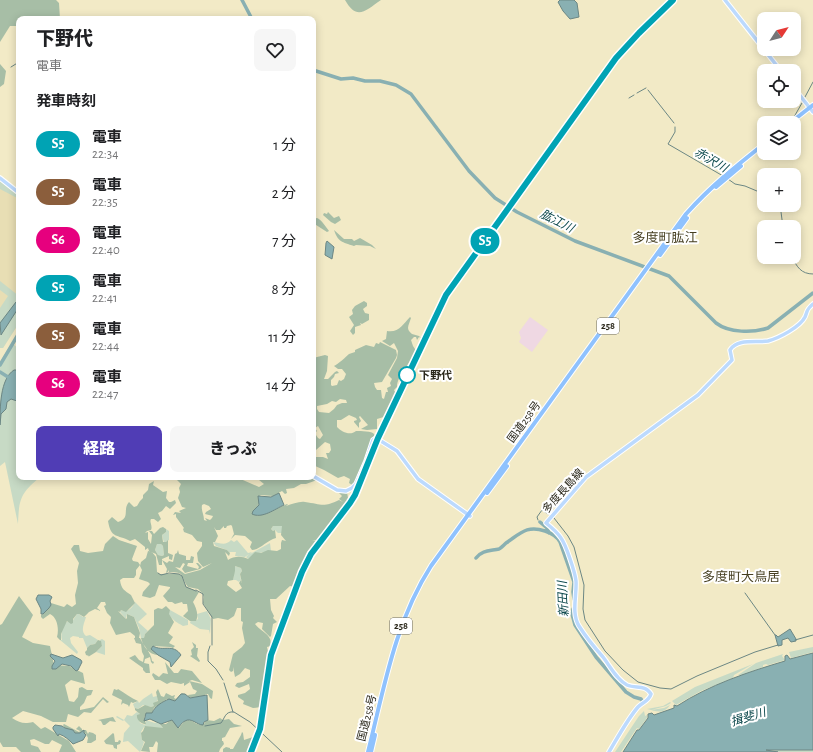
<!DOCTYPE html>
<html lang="ja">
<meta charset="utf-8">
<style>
:root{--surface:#fff;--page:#f6f6f6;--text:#202124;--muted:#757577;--accent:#503db5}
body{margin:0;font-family:"Alegreya Sans","Noto Sans JP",sans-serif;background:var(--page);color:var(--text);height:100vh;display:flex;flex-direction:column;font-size:15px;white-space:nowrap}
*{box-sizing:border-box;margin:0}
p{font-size:13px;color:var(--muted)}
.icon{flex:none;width:22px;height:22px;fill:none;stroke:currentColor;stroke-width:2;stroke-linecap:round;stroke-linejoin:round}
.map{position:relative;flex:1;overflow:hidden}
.drawer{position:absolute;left:16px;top:16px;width:300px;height:464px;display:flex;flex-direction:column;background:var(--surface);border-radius:8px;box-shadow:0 2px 10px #0003}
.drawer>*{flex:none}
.badge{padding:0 8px;border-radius:13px;font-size:14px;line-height:26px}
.needle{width:26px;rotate:54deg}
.buttons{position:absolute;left:757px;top:12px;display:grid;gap:8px}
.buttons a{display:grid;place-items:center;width:44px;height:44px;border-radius:8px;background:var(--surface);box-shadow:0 2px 10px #0003;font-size:20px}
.map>.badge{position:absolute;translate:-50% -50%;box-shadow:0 0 0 2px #fff}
h2{padding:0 20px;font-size:15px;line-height:36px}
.round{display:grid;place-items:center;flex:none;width:42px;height:42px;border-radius:8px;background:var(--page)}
.headline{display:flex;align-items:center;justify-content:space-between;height:68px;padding:0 20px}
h1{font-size:19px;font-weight:800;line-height:30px}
.action{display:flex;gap:8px;margin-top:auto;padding:8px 20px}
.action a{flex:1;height:46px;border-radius:8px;background:var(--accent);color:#fff;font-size:16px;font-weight:800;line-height:46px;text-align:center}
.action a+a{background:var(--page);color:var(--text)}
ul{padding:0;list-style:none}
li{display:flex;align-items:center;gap:12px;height:48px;padding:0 20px}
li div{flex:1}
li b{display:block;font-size:15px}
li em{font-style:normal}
li .badge{min-width:44px;font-weight:700;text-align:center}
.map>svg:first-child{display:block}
</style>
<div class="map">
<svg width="813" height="752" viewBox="0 0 813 752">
<rect width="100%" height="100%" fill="#f2eac6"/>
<path fill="#e8deb4" d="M0 180 19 195V323L3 348H0Z"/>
<path fill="#efd8e3" d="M530 317 548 330 532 352 519 342 521 338 519 332Z"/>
<path fill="#c7dac5" d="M0 180 19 195V199L0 189Z
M0 281 19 296V323L3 348H0V308L8 296 0 290Z
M12 343 19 349V477H40C20 494 19 499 18 524L5 462 0 466V362Z
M280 525 282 526V533H278L275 530 273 531 271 529 273 526Z
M166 529 169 531V540L164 543 162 535 166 532Z
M231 540 234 542 237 540 248 553 252 552 250 554 270 543 271 551 259 553 248 559 246 557 249 554 245 557 235 556 236 552H229L227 550 216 546 213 542C220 543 226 546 231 540Z
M157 544H161L163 546 164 555 162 556 158 555 155 550Z
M235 566 241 568 242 571 240 574 241 580 239 582 236 580H233Z
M135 602 147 614 138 622 148 631 145 634 144 638H141L139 628 134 617 127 614 126 619 120 612 121 610C128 613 132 608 135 602Z
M170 610 188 620V625L183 626C176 622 174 621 168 614Z
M207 611 211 619 210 634 209 630 200 629 190 623 191 620 195 621 198 619 197 614Z
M77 614H79L83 617H86C84 624 80 631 86 636L90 635 98 640 95 644 90 645 87 648 83 638H79V637L73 636 70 638 71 643 78 652 77 654 60 640H62C60 633 63 624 68 621L73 622V620Z
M102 639 105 641V655L96 652 102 646 100 640Z
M813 647V652L791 658 789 652Z
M783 654 782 656 785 660 768 665 766 664 763 665V667L743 675H738L756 663Z
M753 664 734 675 733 678 701 691 676 705 672 701 695 687Z
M152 693 153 697 157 696 158 700 155 703 154 706 151 707 143 705 138 709 135 708V709L133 704 138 701 139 703 143 699Z
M670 702 671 703 666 706 651 710 664 708 670 705C663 715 656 711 647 709L663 706Z
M644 711 645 716 647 715V718L639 729 637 728 621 752H615L639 716Z
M137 712 140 714 138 716 140 723 145 725 146 720 155 723 156 722 160 724 163 728C156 729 151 726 144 727L141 732 142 740 144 742 142 748 140 752 128 741 123 742 124 733 130 726 124 720 123 721 116 717 117 716 124 720 127 715 132 716Z
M790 749 813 750V752H778L765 751Z"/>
<path fill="#a7bea6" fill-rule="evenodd" d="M0 0H56L59 3 60 19H19V26H10L0 42Z
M345 0H381C365 11 357 21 345 0Z
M0 64 6 71 4 84 0 87Z
M328 212 334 218 339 216 341 220 335 224 331 222 323 215 324 213 327 214Z
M317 218C321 219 326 227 329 231L327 232 313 223V219Z
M334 230 344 239H352L354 241 360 238 372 245 376 249 370 246 356 245 354 246C342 242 338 242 334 230Z
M364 301 367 303V306L363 309 365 313 369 314V320L362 324 360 323 361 325 355 327V333L353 335 350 331 354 325 349 317 353 314 352 310 355 306Z
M410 317 411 318C409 325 405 329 412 334L419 336 421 338 419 337 417 340 416 337H414L411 340 413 346 417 352C411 362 397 375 397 387L394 390 396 394 392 399 393 403 387 416 377 419V429L367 430 361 429 368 425 360 416 359 417 361 421 359 423V428L354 422V421L357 420 356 418 349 415 341 420H337V427C342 432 350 436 356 431 361 431 372 431 374 434L375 436 371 440 368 452 356 482 352 485 349 483 350 479 344 476 338 478 324 470 313 465V457H323L328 459 326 453H329L331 450 330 444 325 442 316 450 315 449V436L316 435 318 438 320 439 323 435 318 426 315 428 317 431 316 432 313 431V419L314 418 313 416V358L325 355 328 356 327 371 324 379H328L335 372 337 371 339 373 335 374 334 377 331 380V385L332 386 337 385 339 380 341 381 344 379 346 374 342 369H338L334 366C337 365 347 356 349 354L355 352V350L366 345 374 347 376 343 379 344 380 342 396 350 397 355 396 358 382 382 374 383 375 387 377 390H381L382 398 384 399 386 392H388L387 388 391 386 390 383 392 379 388 375 397 358 398 351 394 343 390 346 382 341 386 339 387 331C399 333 403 324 410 317ZM340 399 346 400 347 403H342L337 405 334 409 329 413 319 412 317 409V406L327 404 332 401 336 402Z
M180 477H236L259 487 264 484 259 480 260 477H313L317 480 306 484H293H301L294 488 286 489 287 493 285 494 282 491 273 496 261 495 258 497C261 504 258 506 253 511L257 516 265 514 287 504H288L286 506C292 504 300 501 305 502 321 504 323 508 339 500L343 502 339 499 342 496 338 492H347L348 498 351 500 320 540H312L318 541 314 543C314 546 304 564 302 566L301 574 295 587 290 586 276 599H270L271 610 274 616 273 618 277 622 273 624 271 636 270 637 262 629 263 623 258 622 255 624C259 630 268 633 270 639 271 641 270 643 271 646L267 647 269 656 261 707 253 708 243 704 244 701 238 697V695L245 693 250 689 249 684 239 688 235 686 237 683 243 682 250 677V670L245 668 240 674 235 677 233 667V671L231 672 229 670 233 654 242 647 245 643 242 628 243 622 241 621V608H237L234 616 228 620 218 618 213 619 203 603 204 597 202 593 198 589 188 587C180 576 186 572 169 572L168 570V572L166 573 167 569 162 560 167 563 169 561 173 562 175 554 177 553 178 550 179 554 186 556V560H190L191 556 194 557 193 563H188L187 566 198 569 199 567 196 563H198L202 567 200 569 185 573 182 569 185 564 183 563 180 568 175 567 185 574 200 570 212 563 203 567 198 561 197 553 202 546V542L197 541 192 535 184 532 183 529 184 528 176 517V514L173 515 175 512 181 513 179 511 186 508 182 507 178 498 180 492 179 488 181 484 177 480ZM204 504 209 506 211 509 206 512 205 514 213 516 212 518 210 520 205 518 207 521 204 520C204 514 201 511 202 505ZM231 525 232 526 234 534 231 539 235 535 245 536 252 542 250 547 252 550C260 550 267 540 276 538L275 530 273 531 271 529 273 526H282L281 535 286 541 282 540 281 543V549L277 551 268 550 261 553 255 552 248 559C242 556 234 556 228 560L225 552 229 556 230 553 227 550 214 546 213 542H215L218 536 214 527 216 530H220L224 526V528H226L227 526ZM235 566 241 568 242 571 240 574 242 583 241 580 239 583 242 588 236 592 227 585 228 581 233 580 235 571Z
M154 481 153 485 163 492 167 491 166 498 169 502H171L175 500 176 503 170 509 166 506 162 511 158 513 161 519 158 522 154 519H151C149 522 153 526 151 530L147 531 145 533 148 532V539L151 544 152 535 149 531H152L154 534 160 528 163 527 166 529V532L162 535 163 542H166L168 540V553L173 555 172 560 169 559V556L162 559V565H159L156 554 149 551 148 548 145 550V547L135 539 130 541C117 534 111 539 108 521L112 517 118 522C131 518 122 510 129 502L134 507 137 506 140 501 143 498V495L148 490 149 484ZM157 544H161L163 546 164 555 162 556 158 555 155 550Z
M113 536 119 540 137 546 132 559 133 561 138 562 140 565 136 570V575L134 578H123L120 580C121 589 125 591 131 595L135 603 126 612 121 610 120 612 118 611 126 619 127 618V614L134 617 140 633 139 638H140C144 647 151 652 152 661L154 662 153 664 151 662 150 657 145 659 144 663 149 664 150 673H146L143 670V668L129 658 135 655 139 660 143 662 144 656 142 652 141 644 136 643 134 638H137H135V636L130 632 116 635 110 623 111 617 107 613 104 606 106 605 105 602H101L97 608 101 611 95 609 89 612 84 617 79 614H77L73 619V623L71 624 67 621 61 634V640H60L57 637C59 630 58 618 50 614L43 619 41 617V615L43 614 51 603 64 607 67 604 72 607 76 604 75 595 78 583 77 571 79 563 71 549 74 545H79L80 551 88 553 103 551 105 544Z
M148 551 152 552 156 557 157 572 159 574H179L182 576 186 587 199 592 193 602C196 607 199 615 196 621H190L183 616 188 611 187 604H183L182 602 175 604 172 602H168L163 596 170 588V587L159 585 155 596 150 598 142 596 143 592 150 584 148 582 139 579 142 570 140 566 141 562 146 558Z
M19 596 33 615 22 637 33 643 50 646 54 665 69 666 83 673 85 684 71 680 65 685 69 701 74 702 78 697 79 688 82 687 87 690H93L91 695 87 696 84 703 80 707V710L94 707 103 697 109 702 107 703 103 699 91 713 84 712 78 717 68 714 66 722H53L41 716 23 711 12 718C20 723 24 724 33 722L41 729 45 727 69 741 76 752H59L62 745 52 740 49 744H45L34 739 30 740 31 745 38 747 41 752H21L16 747H3L0 742V625L2 624Z
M166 606 170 610 169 614 174 622 168 633 173 637 169 643 175 646 173 648 170 647 153 646 151 649 158 655C149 655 143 646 141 638H144L145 634 154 625C154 623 154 612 154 610L158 608 162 609Z
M98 640 101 641 102 646 96 652 88 657 89 656 86 655 85 652 87 650V648L90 645 95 644Z
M192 642 196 645V648H198L197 656 200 661 199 662 190 656 192 655 191 650 194 647Z
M165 662 174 673H178L181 669 192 671 202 683 192 680 181 684 171 682 167 684 160 680H155L152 675 153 673 159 677 163 673 168 674Z
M189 681 202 684 213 691 212 699 210 698 208 694H206L204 696 189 698 188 695 195 694 197 691 193 689 190 682 184 686V683Z
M114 689 117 690 118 689C125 693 131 698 138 701L133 703 131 702 129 707 128 705 123 703 121 705 122 700 112 695Z
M158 689 161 696 164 697 166 693 172 696 175 695 174 698 176 699 182 693 185 694 181 695 175 701 167 699 154 708 152 713H146L144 718 146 724C142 725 136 720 137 715L140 714 135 710V708L138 709 145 705 151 707 154 706 153 703 158 701 156 692Z
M113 717 116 722 110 721 105 725H103L101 721 98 720Z
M220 718 223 720 229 719 234 724 242 726 230 728 225 737 222 738V741H223L224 744 220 749 219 752H157L158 743 156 741 153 747H149L150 752 141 751 145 742 142 740 141 733 143 731 145 726 163 728 160 724H166L171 720 173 721 179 728C190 712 191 725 203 725L207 720 214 721Z
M64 724 79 732 80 731 76 729 79 726 82 729V730H86L88 734 89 732 93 733 96 735V740L91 743H87L88 738 86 734 84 733V731L80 733H75L73 730 65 728 63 725Z
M242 732 243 733 244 740 256 736 250 752H223V749L226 747 230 748V749H233L241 735Z
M113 733 114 734 115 742H118L119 740 121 741 120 744 117 745V749L114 748 113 745 106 744 104 741Z"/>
<path fill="#89b0b2" stroke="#6c8784" d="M560 0H574L577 3 579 17 570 19 563 11 558 2Z
M327 241 334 247 332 259 325 255 326 243Z
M16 302 19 307 1 335 0 323Z
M14 370H18L19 397 17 401 11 399 7 402 6 409 1 414 0 425C0 407 0 379 14 370Z
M279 493 284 505C275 509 262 519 252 514L253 511 259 505 258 496 271 497Z
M38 595H49L52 597 50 601 51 605 49 608 43 614H41V609L36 599Z
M790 629 796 639V641L791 642 788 638 782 640V645L778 646 775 635H776L778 637Z
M153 646C163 652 173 643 181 655L171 667 170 662 158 655 151 649Z
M813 653V750H766L778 752H623L637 730H639L648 718V714L652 713 654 715 674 708V705L677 706C709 685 748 672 785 661V656L787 655 790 659Z
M51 654 63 658 72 655 81 660 82 662 78 670 76 671 71 666 62 664 56 669H52V666L55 661 50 656Z
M181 694H185L190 698 207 695 208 720 204 722 203 725C197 725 191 717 185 721 182 722 180 726 178 728L172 720 161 724 150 719 144 721 146 713H152C155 706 162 702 169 699L175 701Z
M55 725 62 726 65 728 73 730 75 733H80L84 730V733L86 735 83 740 73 744C69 740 65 736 59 734L58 736 53 729V727Z"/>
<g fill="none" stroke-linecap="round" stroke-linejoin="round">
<path stroke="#6c8784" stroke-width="1" d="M11 67 19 62
M648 90 674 123
M637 93 646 88
M805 97 813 82
M629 98 634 95
M794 117 802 103
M675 127V132L668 144 723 176
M728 179 735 184 745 186 764 194
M778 205 781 212 783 227
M792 257C797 267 801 274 813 274
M554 518 568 536 574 547 584 585 583 609 585 620 605 651 623 670 638 682 660 688 671 689 697 676 755 652 778 645
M538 520 537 517 542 510 551 516
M158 573 161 575 169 573 179 574 182 576 186 587 196 591
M196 590 203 594V604L212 617V645
M745 593 775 635
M795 640 813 635
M210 646 208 652V661L216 669 223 680
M224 683 233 712
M205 726 221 723C225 718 225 711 234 712L250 722 282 752"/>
<path stroke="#89b0b2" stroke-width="3.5" d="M242 0 252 19
M313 70 341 79 353 78 365 81H380L396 85 411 94 469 171 495 198 517 212 575 241 669 276 716 323C729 333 753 333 768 328L813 293
M0 365 19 333
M0 372 8 377
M540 522 547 528 549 533
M476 558C482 550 490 551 499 549 501 548 504 545 506 543 521 533 527 525 545 531 551 533 557 536 560 542L574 582 573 592 574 599
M573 609 572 614 575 625 596 657 626 692 634 697 641 699 643 702"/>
<defs>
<path id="major" d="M725 0 781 71
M794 88 813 112
M0 178 19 193
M313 476 337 490 346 491 352 488 356 484 366 461 373 440 376 438 397 451 418 479 470 516
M609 752C618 737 627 720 638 707 643 702 649 701 651 694 645 684 636 689 627 685 616 679 610 666 603 657 594 647 586 637 579 626 571 613 577 595 576 581 575 572 566 545 561 538 557 532 551 527 546 523L586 477 698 395 732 360 730 350C738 338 756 343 768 341 779 338 800 327 805 317 808 310 806 310 813 304"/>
<path id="highway" d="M790 123 813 105
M716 187 741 166
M660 255 687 218
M487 493 507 466
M368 752C384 688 395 622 431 566L686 214C710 187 736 166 764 144
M371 752 375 735"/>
</defs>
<use href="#major" stroke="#fff" stroke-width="5.5"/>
<use href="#highway" stroke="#fff" stroke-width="6"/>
<use href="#major" stroke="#bcdafe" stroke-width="3.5"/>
<use href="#highway" stroke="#8fc2fe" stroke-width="4"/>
<path stroke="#8f8a71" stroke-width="1" stroke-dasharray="7 7" stroke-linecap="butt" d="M251 752 259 729 271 655 302 572 311 554 350 503 355 495 378 438 446 295 616 58 639 33 673 0"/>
</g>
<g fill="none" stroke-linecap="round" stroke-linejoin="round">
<defs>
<path id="line" d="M251 752 260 729 271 655 302 572 311 554 350 503 355 495 378 438 446 295 616 58 639 33 673 0"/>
</defs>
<use href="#line" stroke="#fff" stroke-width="9"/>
<use href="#line" stroke="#00a3b4" stroke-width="6"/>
</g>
<circle fill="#fff" stroke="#00a3b4" stroke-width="2" cx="407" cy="375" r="8"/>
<g text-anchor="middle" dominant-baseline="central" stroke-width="4" stroke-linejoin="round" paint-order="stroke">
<g fill="#fff" stroke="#6a685f" stroke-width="1">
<rect x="597" y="318" width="22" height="16" rx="3"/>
<rect x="390" y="618" width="22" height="16" rx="3"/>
</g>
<g font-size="10" font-weight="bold" fill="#2a271a">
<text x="608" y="326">258</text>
<text x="401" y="626">258</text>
</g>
<g font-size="11" font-weight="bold" fill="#2a271a" stroke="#fff" text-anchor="start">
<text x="419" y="375">下野代</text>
</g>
<g font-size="11" fill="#2a271a" stroke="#fff">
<text transform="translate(524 422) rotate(-54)">国道258号</text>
<text transform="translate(563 491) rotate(-48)">多度長島線</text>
<text transform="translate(367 718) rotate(-76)">国道258号</text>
</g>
<g font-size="12" font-style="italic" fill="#0d494d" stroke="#fff">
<text transform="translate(711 160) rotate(30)">赤沢川</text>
<text transform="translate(557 221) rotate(27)">肱江川</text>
<text transform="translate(563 599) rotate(-93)">新田川</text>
<text transform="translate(748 717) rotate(-17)">揖斐川</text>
</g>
<g font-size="13" fill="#474022" stroke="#fff">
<text x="665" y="238">多度町肱江</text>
<text x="741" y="577">多度町大鳥居</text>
</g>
</g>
</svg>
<div class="buttons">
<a><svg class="needle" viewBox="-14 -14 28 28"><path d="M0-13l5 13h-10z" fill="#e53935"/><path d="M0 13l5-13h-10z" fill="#757577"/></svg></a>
<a><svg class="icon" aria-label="locate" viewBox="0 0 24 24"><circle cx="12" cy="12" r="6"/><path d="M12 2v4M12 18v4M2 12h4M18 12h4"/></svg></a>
<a><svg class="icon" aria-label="layers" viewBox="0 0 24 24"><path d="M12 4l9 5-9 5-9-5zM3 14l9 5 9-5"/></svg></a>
<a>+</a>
<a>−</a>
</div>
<b class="badge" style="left:485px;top:241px;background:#00a3b4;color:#fff">S5</b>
<section class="drawer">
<div class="headline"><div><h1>下野代</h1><p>電車</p></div><a class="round"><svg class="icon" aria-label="heart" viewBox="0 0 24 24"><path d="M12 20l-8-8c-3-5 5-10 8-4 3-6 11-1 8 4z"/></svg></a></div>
<h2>発車時刻</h2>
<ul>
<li><span class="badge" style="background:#00a3b4;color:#fff">S5</span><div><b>電車</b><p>22:34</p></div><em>1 分</em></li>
<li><span class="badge" style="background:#8b5e3c;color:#fff">S5</span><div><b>電車</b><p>22:35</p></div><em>2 分</em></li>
<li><span class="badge" style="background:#e6007e;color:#fff">S6</span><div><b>電車</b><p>22:40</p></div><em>7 分</em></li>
<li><span class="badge" style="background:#00a3b4;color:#fff">S5</span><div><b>電車</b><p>22:41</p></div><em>8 分</em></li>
<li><span class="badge" style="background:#8b5e3c;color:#fff">S5</span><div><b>電車</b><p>22:44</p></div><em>11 分</em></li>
<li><span class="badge" style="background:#e6007e;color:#fff">S6</span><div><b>電車</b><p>22:47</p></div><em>14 分</em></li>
</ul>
<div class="action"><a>経路</a><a>きっぷ</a></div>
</section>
</div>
